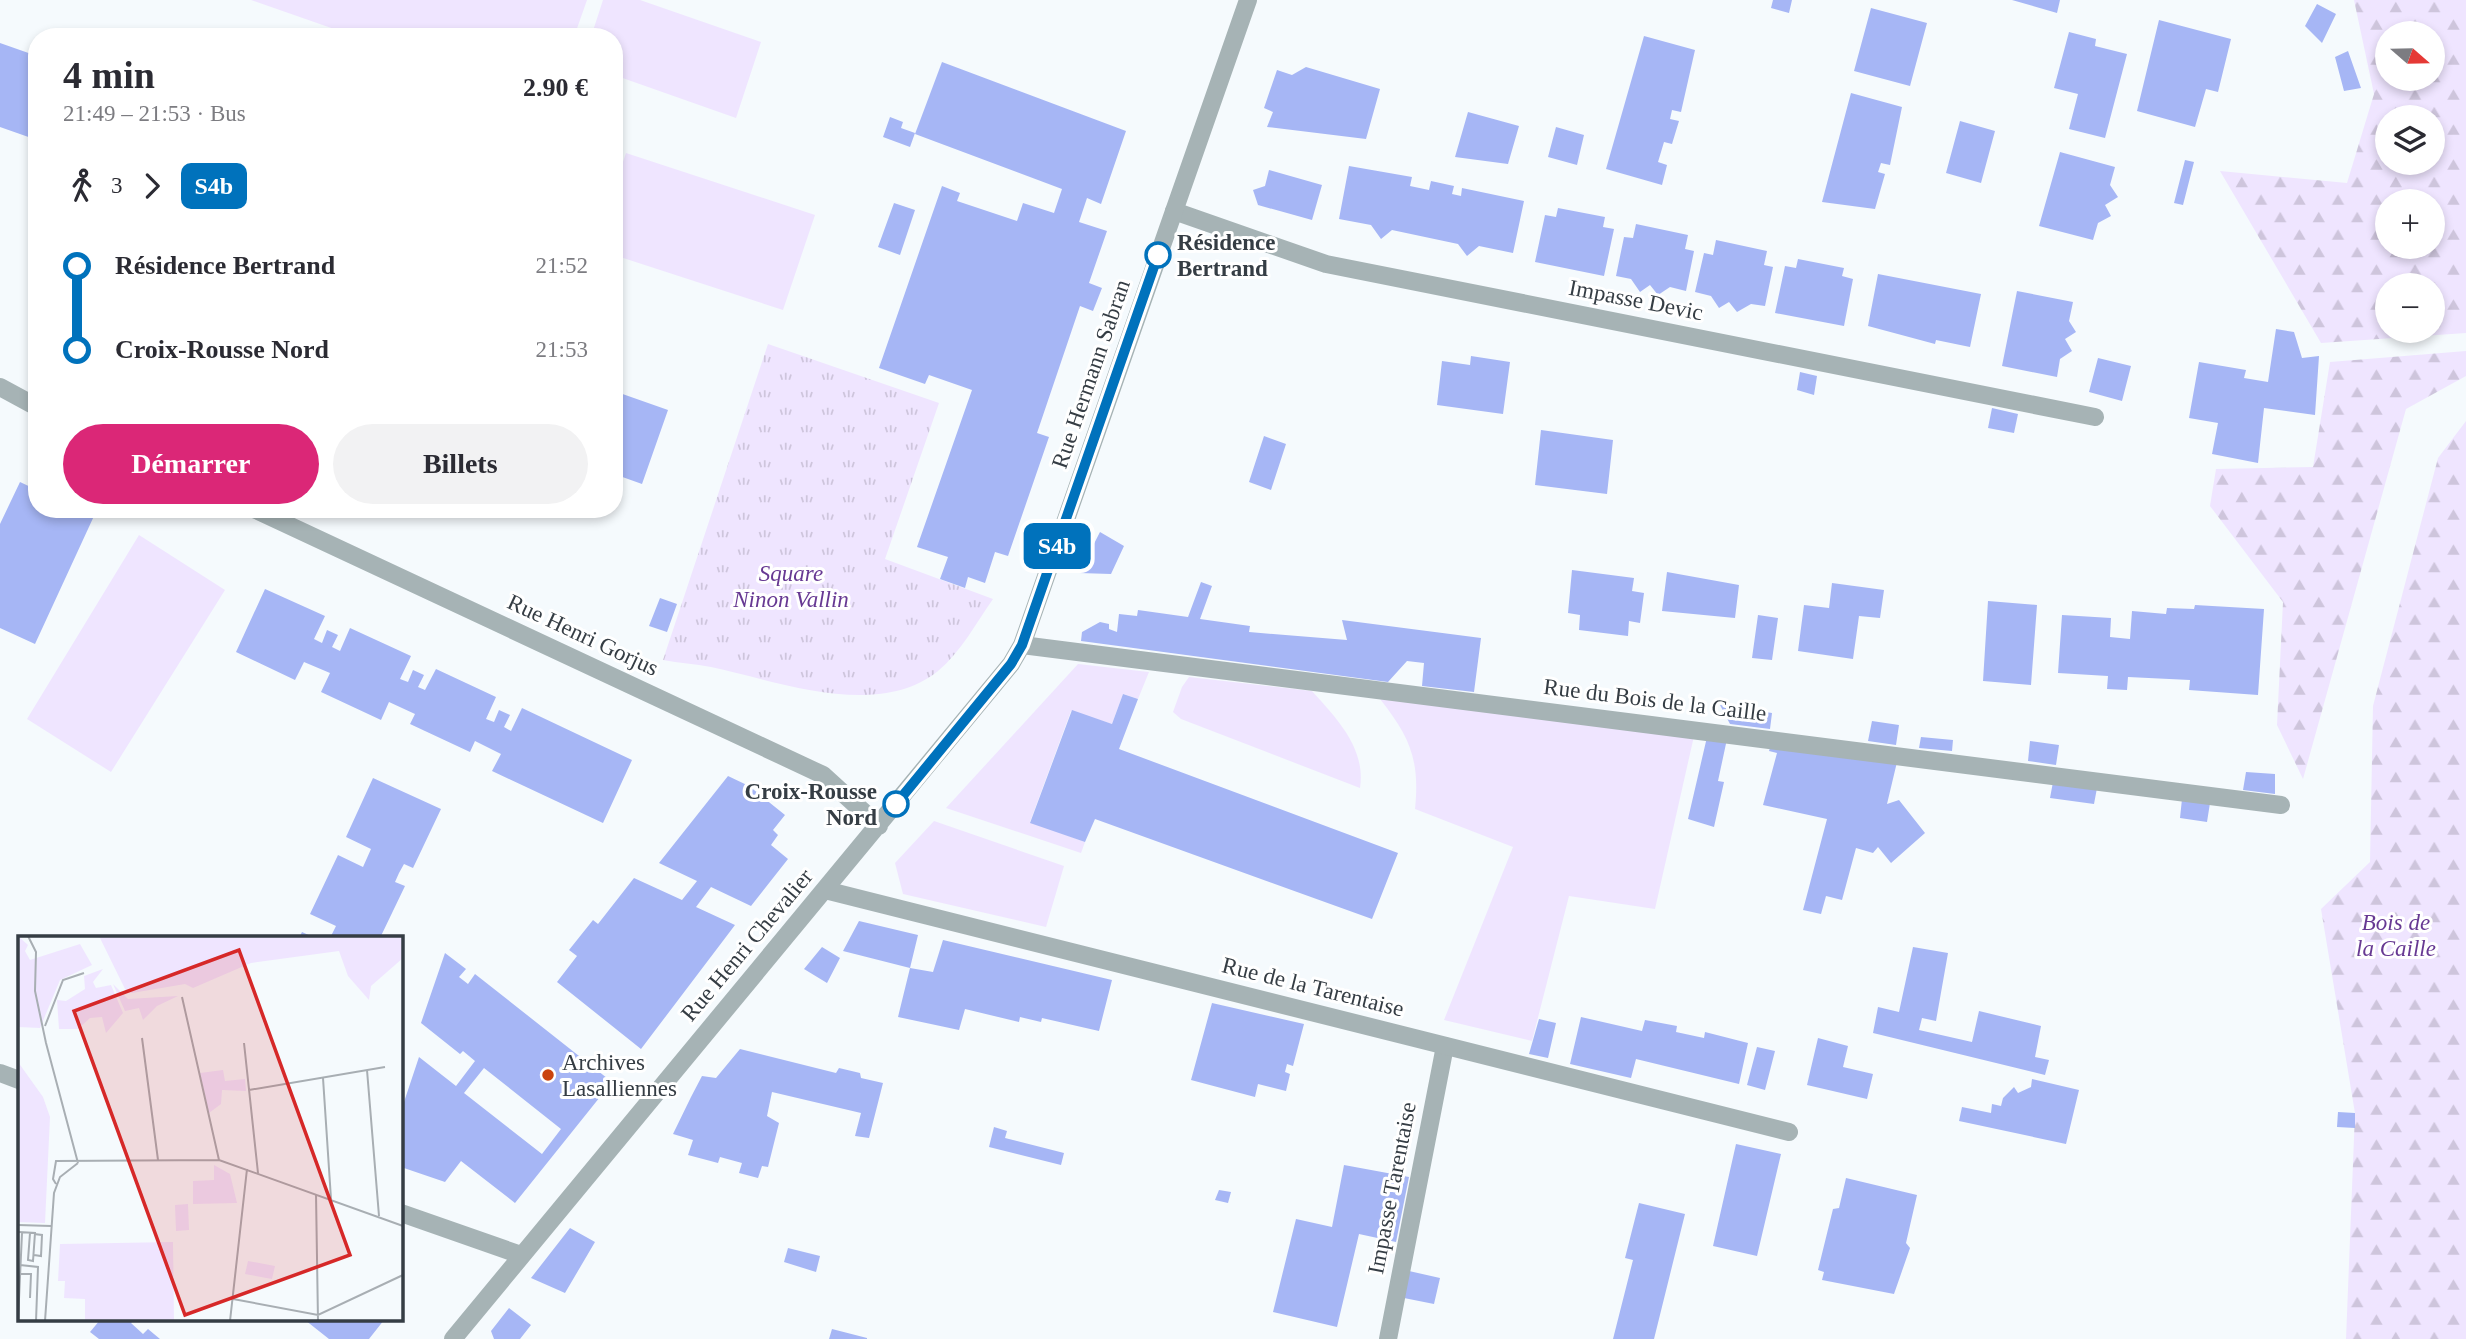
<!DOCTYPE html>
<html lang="fr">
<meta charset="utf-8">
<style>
:root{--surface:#fff;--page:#f2f2f3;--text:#2b2b33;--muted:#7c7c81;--accent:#db2777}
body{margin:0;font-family:Georgia,serif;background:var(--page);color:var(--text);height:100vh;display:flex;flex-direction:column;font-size:26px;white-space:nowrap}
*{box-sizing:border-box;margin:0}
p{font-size:23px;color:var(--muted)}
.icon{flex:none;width:38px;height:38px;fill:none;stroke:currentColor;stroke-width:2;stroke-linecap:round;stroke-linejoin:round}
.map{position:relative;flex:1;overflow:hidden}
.drawer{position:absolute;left:28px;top:28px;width:595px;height:490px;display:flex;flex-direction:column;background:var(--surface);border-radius:28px;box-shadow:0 4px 10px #0003}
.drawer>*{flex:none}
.badge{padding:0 14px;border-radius:10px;font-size:24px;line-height:46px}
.needle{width:46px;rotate:110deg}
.fabs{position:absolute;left:2375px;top:21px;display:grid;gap:14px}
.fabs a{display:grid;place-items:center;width:70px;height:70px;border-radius:50%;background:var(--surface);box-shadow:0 4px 10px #0003;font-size:35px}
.map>.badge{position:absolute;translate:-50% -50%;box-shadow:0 0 0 4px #fff}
.legs{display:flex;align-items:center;gap:10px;height:77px;padding:0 35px;font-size:23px}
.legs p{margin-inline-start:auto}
.summary{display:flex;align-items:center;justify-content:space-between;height:119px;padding:0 35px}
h1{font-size:38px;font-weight:700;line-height:52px}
.action{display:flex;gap:14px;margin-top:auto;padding:14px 35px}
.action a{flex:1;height:80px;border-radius:42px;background:var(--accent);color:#fff;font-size:28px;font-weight:700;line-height:80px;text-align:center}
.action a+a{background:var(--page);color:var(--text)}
ul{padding:0 35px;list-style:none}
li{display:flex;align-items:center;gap:24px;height:84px;font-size:26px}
li i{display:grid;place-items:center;width:10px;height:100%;margin:0 9px;background:currentColor}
li i::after{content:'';width:18px;height:18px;margin:-9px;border:5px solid;border-radius:50%;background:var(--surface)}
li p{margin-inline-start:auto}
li:first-child i{background:linear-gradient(#0000 50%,currentColor 0)}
li:last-child i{background:linear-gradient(currentColor 50%,#0000 0)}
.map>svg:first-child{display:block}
</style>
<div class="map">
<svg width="2466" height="1339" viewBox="0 0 2466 1339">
<defs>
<pattern id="forest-firs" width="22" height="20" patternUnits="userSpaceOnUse" patternTransform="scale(1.75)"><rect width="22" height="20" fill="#efe5ff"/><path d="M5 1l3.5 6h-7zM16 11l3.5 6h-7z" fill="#cec5dc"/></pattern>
<pattern id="park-tufts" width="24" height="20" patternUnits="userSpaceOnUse" patternTransform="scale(1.75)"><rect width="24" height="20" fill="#efe5ff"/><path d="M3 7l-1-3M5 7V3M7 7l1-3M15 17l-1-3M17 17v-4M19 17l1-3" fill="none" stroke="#cec5dc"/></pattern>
</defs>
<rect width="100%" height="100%" fill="#f5fafd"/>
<path fill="#efe5ff" d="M251 0H587L574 37H357Z
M603 0H640L761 42 736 118 614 75V37H591Z
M626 153 815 215 783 310 614 255V188Z
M139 535 225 590 111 772 27 719Z
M1078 664 1149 672 1138 699 1123 694 1112 724 1071 711 1030 822 1085 842 1081 853 946 808Z
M1189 677 1312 691C1337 719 1366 748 1360 788L1181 719 1173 712 1182 687Z
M1380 699 1694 736 1655 909 1569 896 1532 1041 1444 1020 1513 847 1415 809C1420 760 1410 737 1380 699Z
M934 821 1064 866 1046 927 903 894 895 863Z"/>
<path fill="url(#forest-firs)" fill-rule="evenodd" d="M2354 0H2466V333L2321 343 2220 171 2347 183 2374 94ZM2387 33H2432V79H2387ZM2387 117H2432V163H2387ZM2387 201H2432V247H2387ZM2387 285H2432V331H2387Z
M2466 351V376L2406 409 2303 779 2277 725 2283 602 2210 506 2216 469 2313 467 2330 362Z
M2466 421V1339H2346L2355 1113 2321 909 2370 862 2373 706 2438 458Z"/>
<path fill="url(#park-tufts)" d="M768 344 939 403 885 559 993 599C976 623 961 652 938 671 877 720 778 681 711 667 695 664 679 663 663 660Z"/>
<path fill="#a6b6f5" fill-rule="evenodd" d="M1773 0H1792L1789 13 1771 8Z
M2012 0H2060L2057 13Z
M2317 4 2336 14 2322 43 2305 26Z
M1871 8 1927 23 1910 86 1854 71Z
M2159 20 2231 39 2218 92 2206 89 2195 127 2137 111Z
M2069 32 2096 39 2095 46 2127 54 2105 138 2069 129 2078 94 2054 88Z
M1644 36 1695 50 1681 112 1672 110 1670 119 1679 121 1672 144 1664 142 1658 162 1667 165 1662 185 1606 169Z
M0 43 37 56V140L0 127Z
M2348 51 2361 88 2344 91 2335 57Z
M942 62 1126 131 1101 204 1087 198 1079 222 1107 231 1089 283 1102 288 1093 311 1080 306 1037 433 1049 437 1008 556 995 552 985 583 968 577 965 588 940 579 948 557 917 547 972 390 929 375 925 384 879 368 942 186 960 193 957 201 1017 221 1023 203 1054 213 1062 189 915 134Z
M1306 67 1380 89 1366 139 1267 127 1273 112 1264 108 1277 70 1292 75Z
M1851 93 1902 107 1890 165 1881 163 1878 172 1885 174 1875 209 1822 202Z
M1468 112 1519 126 1508 164 1455 157Z
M890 117 903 122 901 128 915 133 910 147 883 137Z
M1960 121 1995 131 1981 183 1946 173Z
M1556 127 1584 135 1577 165 1548 157Z
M2060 152 2115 167 2110 185 2118 197 2105 205 2111 216 2098 223 2093 240 2039 226Z
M2185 160 2194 162 2183 205 2174 203Z
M1349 166 1412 177 1410 186 1429 190 1431 181 1454 186 1452 194 1461 196 1462 188 1524 201 1513 253 1479 246 1467 256 1458 244 1392 230 1381 239 1371 225 1339 219Z
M1269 170 1322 185 1312 220 1258 205 1253 190 1265 186Z
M894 203 915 210 900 255 878 247Z
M1558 208 1605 217 1603 227 1614 229 1604 276 1535 262 1545 215 1556 217Z
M1636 224 1688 235 1685 249 1694 251 1686 291 1670 287 1658 295 1650 285 1640 292 1631 279 1616 276 1624 237 1633 238Z
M1716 240 1767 251 1764 265 1773 267 1765 306 1751 304 1737 312 1729 302 1719 308 1711 296 1695 292 1704 253 1713 255Z
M1798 259 1844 268 1842 276 1853 279 1844 326 1775 313 1785 266 1796 268Z
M1878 274 1981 294 1970 347 1936 340 1935 344 1868 326Z
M2017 291 2073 302 2069 321 2076 332 2065 339 2072 351 2060 359 2057 377 2002 366Z
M2276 329 2294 332 2302 358 2319 356 2315 415 2264 408 2258 463 2212 454 2218 423 2189 418 2199 362 2246 370 2244 378 2268 382Z
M1471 356 1510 362 1503 414 1437 405 1442 361 1470 365Z
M2098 358 2131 366 2122 401 2089 392Z
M1800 372 1817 376 1814 395 1797 390Z
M614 391 668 410 642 484 614 474Z
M1992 408 2018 414 2014 433 1988 428Z
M1541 430 1613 440 1607 494 1535 485Z
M1264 436 1286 444 1271 490 1249 482Z
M20 482 37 490V509H79L94 516 35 644 0 628V524Z
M1100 532 1124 546 1111 574 1079 573Z
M1572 570 1634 578 1632 591 1644 593 1640 623 1629 621 1628 636 1579 630 1580 615 1568 613Z
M1667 572 1739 585 1735 618 1662 611Z
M1201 582 1212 586 1200 619 1250 626 1249 632 1347 640 1342 620 1481 638 1474 692 1422 686 1424 663 1407 661 1388 682 1081 641 1082 632 1100 622 1109 624V629L1117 632 1119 614 1137 616 1138 610 1188 617Z
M1832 583 1884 590 1880 618 1859 616 1853 659 1798 651 1804 605 1829 608Z
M265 589 325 616 314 639 322 643 327 630 338 635 332 647 340 651 350 628 411 656 400 679 408 682 413 670 424 675 418 687 425 690 436 669 496 697 486 719 494 722 499 710 510 715 504 727 511 731 522 708 632 760 603 823 492 771 501 754 475 741 470 752 410 724 415 714 389 702 381 720 321 692 330 673 304 662 295 680 236 652Z
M660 598 677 604 667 632 649 626Z
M1988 601 2037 605 2031 685 1983 681Z
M2195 605 2264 609 2258 695 2189 690 2190 680 2128 677 2127 690 2107 689 2108 676 2058 673 2062 615 2111 618 2110 637 2130 639 2132 611 2166 614 2167 608 2194 609Z
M1758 615 1778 618 1772 660 1752 658Z
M1123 694 1138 699 1119 749 1398 853 1372 919 1095 819 1085 842 1030 823 1072 710 1112 724Z
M1720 705 1772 713 1770 729 1730 724Z
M1872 721 1899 725 1896 745 1868 741Z
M1707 737 1727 739 1718 781 1724 782 1714 827 1688 819Z
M1921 737 1953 740 1952 751 1919 748Z
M2030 741 2059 745 2056 765 2028 761Z
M1771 745 1897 762 1887 804 1899 800 1925 833 1891 863 1878 847 1873 853 1856 848 1842 900 1826 896 1821 914 1803 910 1827 819 1763 805 1777 753 1769 751Z
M2246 772 2275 774V794L2243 790Z
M728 776 749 786 785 815 773 830 778 835 771 845 788 859 751 906 711 887 696 907 735 925 641 1049 557 982 577 956 569 950 593 920 598 924 634 878 682 900 697 881 659 863Z
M373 778 441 809 413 868 404 864 399 873 395 882 405 886 380 938H330L336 926 310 914 338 855 363 867 371 849 346 837Z
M2053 782 2097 788 2094 804 2050 798Z
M2182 799 2210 803 2207 822 2180 818Z
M859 921 918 935 910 968 843 951Z
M302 932 315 938H299Z
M943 940 1112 980 1099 1031 1042 1018 1041 1022 1020 1017 1019 1022 965 1009 959 1030 898 1017 910 968 933 972Z
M822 947 840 958 827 983 804 969Z
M1913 947 1948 953 1936 1021 1922 1018 1919 1030 1972 1042 1979 1011 2041 1026 2035 1057 2049 1060 2045 1075 1873 1033 1878 1007 1899 1012Z
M445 953 466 969 459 977 468 984 475 974 612 1082 515 1203 461 1161 445 1182 401 1167V1111L419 1057 456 1086 475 1061 463 1051 460 1054 421 1023ZM484 1068 561 1129 542 1154 464 1093Z
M1212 1003 1304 1024 1293 1066 1287 1064 1285 1072 1290 1074 1286 1091 1258 1084 1255 1097 1191 1080Z
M1581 1017 1642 1031 1645 1020 1677 1026 1676 1032 1704 1038 1705 1032 1748 1043 1739 1084 1636 1059 1631 1078 1570 1064Z
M1539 1019 1556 1023 1548 1058 1529 1054Z
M1818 1038 1848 1046 1843 1067 1873 1074 1867 1099 1807 1085Z
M1757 1047 1775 1051 1765 1090 1747 1085Z
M740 1049 836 1073 839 1068 860 1073 861 1078 883 1083 869 1138 855 1136 861 1113 772 1092 767 1116 779 1123 768 1167 762 1166 758 1178 739 1173 742 1163 720 1157 718 1163 688 1155 693 1140 673 1134 691 1097 702 1076 716 1078Z
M2032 1079 2079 1090 2066 1144 1959 1121 1962 1107 1991 1113 1992 1104 2001 1106 2003 1098 2014 1087 2018 1093 2031 1087Z
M2338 1112 2355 1113V1128L2337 1127Z
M994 1127 1007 1131 1005 1138 1064 1153 1061 1165 989 1147Z
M1736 1144 1781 1154 1757 1256 1713 1246Z
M1344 1165 1409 1177 1396 1242 1359 1234 1337 1327 1273 1312 1296 1219 1332 1227Z
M1846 1178 1917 1195 1906 1243 1910 1248 1894 1294 1822 1280 1824 1272 1818 1270 1833 1209 1839 1208Z
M1219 1190 1231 1192 1228 1203 1215 1200Z
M1639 1203 1685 1214 1654 1339H1613L1633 1260 1625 1258Z
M570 1228 595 1242 565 1293 531 1278Z
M788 1248 820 1256 816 1272 784 1262Z
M1409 1271 1440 1278 1434 1304 1404 1298Z
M509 1308 531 1325 520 1339H494L491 1331Z
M100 1320H134L131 1323 143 1334 148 1329 160 1339H99L90 1332Z
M305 1320H384L369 1339H329Z
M832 1329 867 1338V1339H829Z"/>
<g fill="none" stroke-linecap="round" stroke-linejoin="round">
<path stroke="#a6b3b5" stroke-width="18" d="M1174 211 1326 264 2095 417
M1388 1339 1445 1046"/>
<path stroke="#a6b3b5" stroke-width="18" d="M0 387 37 407
M254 509 823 775 879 826
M1022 645 2281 805
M825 890 1789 1132
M0 1073 19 1080
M401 1213 521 1255
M453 1339 1011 664 1022 645 1248 0"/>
</g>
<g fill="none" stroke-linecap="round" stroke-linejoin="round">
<defs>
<path id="line-1" d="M896 804 1011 664 1022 645 1158 255"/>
</defs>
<use href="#line-1" stroke="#fff" stroke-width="16"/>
<use href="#line-1" stroke="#0072bc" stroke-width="10"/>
</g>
<g fill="#fff" stroke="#0072bc" stroke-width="3.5">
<circle cx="1158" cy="255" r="12"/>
<circle cx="896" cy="804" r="12"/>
</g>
<circle fill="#ca430e" stroke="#fff" stroke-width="2.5" cx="548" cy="1075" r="7"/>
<g text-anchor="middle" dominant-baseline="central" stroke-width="6" stroke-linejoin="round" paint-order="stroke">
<g font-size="23" font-weight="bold" fill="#353d44" stroke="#fff" text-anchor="start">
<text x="1177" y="242">Résidence<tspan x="1177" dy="26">Bertrand</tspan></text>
<text x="877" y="791" text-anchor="end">Croix-Rousse<tspan x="877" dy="26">Nord</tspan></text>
</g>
<g font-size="23" fill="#353d44" stroke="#fff">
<text transform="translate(1636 300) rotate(11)">Impasse Devic</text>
<text transform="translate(1091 374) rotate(-71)">Rue Hermann Sabran</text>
<text transform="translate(583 635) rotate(25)">Rue Henri Gorjus</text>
<text transform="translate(1655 700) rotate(7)">Rue du Bois de la Caille</text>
<text transform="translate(747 945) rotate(-50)">Rue Henri Chevalier</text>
<text transform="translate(1313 987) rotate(14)">Rue de la Tarentaise</text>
<text transform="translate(1392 1188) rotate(-79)">Impasse Tarentaise</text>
</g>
<g font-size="23" font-style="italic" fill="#673993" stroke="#fff">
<text x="791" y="573">Square<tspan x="791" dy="26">Ninon Vallin</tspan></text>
<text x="2396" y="922">Bois de<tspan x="2396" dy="26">la Caille</tspan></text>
</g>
<g font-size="23" fill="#353d44" stroke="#fff" text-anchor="start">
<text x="562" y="1062">Archives<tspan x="562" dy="26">Lasalliennes</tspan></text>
</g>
</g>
<g transform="translate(18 936)">
<rect width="385" height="385" fill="#f5fafd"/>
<path d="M205 134 207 145 227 143 228 155 204 154 203 168 191 177 182 137ZM170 268 171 294 158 295 157 269ZM155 306 156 385H67V363L46 362 47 345H40L42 308ZM230 325 257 330 254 343 227 338Z" fill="#efe5ff"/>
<path d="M0 0 10 9 7 15 12 24 62 8 74 29 42 44 22 92 0 91ZM81 0H385V22L353 50 351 64 330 40 321 15 233 27 175 52 167 48 114 57 108 55ZM85 33 75 46 78 52 93 49 105 77 88 97 84 81 72 82 60 93H41L39 64 48 65 67 53 66 40ZM95 48 110 63 160 60 139 70 125 84 121 72 107 75Z" fill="#efe5ff"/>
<path d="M0 126 25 161 32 181 27 287 0 286Z" fill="#efe5ff"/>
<path d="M196 229 212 238 219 267 175 268V245L196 244Z" fill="#efe5ff"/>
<path fill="none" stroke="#a8aeb3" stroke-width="2" d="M10 0 18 16 17 55 28 107 60 227M164 61 201 224M27 90 45 44 66 37M124 102 140 224M226 107 240 237M349 134 361 280M305 142 313 263M231 154 367 131M38 248 35 243 38 225 201 224 385 290M298 258 300 385M0 289 33 290M1 296 17 297 15 325 10 324 12 297M16 319 23 320 24 299 16 298M2 329 20 331 18 385M3 338H13L12 362M215 363 300 379 385 339M0 385 4 297M27 385 36 257 42 241 60 227M212 385 229 233"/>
<path fill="#d62828" fill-opacity="0.15" stroke="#d62828" stroke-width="3.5" d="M221 14 332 319 167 379 56 75Z"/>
<rect width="385" height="385" fill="none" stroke="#353d44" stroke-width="3.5"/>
</g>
</svg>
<div class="fabs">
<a><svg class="needle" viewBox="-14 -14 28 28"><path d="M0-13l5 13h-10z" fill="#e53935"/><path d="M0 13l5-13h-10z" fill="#7c7c81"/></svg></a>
<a><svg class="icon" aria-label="layers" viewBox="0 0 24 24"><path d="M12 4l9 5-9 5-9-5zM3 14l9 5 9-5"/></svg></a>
<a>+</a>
<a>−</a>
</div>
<b class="badge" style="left:1057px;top:546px;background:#0072bc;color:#fff">S4b</b>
<section class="drawer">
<div class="summary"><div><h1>4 min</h1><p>21:49 – 21:53 · Bus</p></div><b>2.90 €</b></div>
<div class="legs"><svg class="icon" aria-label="walk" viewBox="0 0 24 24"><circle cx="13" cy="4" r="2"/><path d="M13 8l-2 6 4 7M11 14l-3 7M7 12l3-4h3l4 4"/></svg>3<svg class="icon" aria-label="forward" viewBox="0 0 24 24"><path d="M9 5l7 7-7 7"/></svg><b class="badge" style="background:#0072bc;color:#fff">S4b</b></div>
<ul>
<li><i style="color:#0072bc"></i><b>Résidence Bertrand</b><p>21:52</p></li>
<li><i style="color:#0072bc"></i><b>Croix-Rousse Nord</b><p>21:53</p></li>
</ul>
<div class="action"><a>Démarrer</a><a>Billets</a></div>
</section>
</div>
